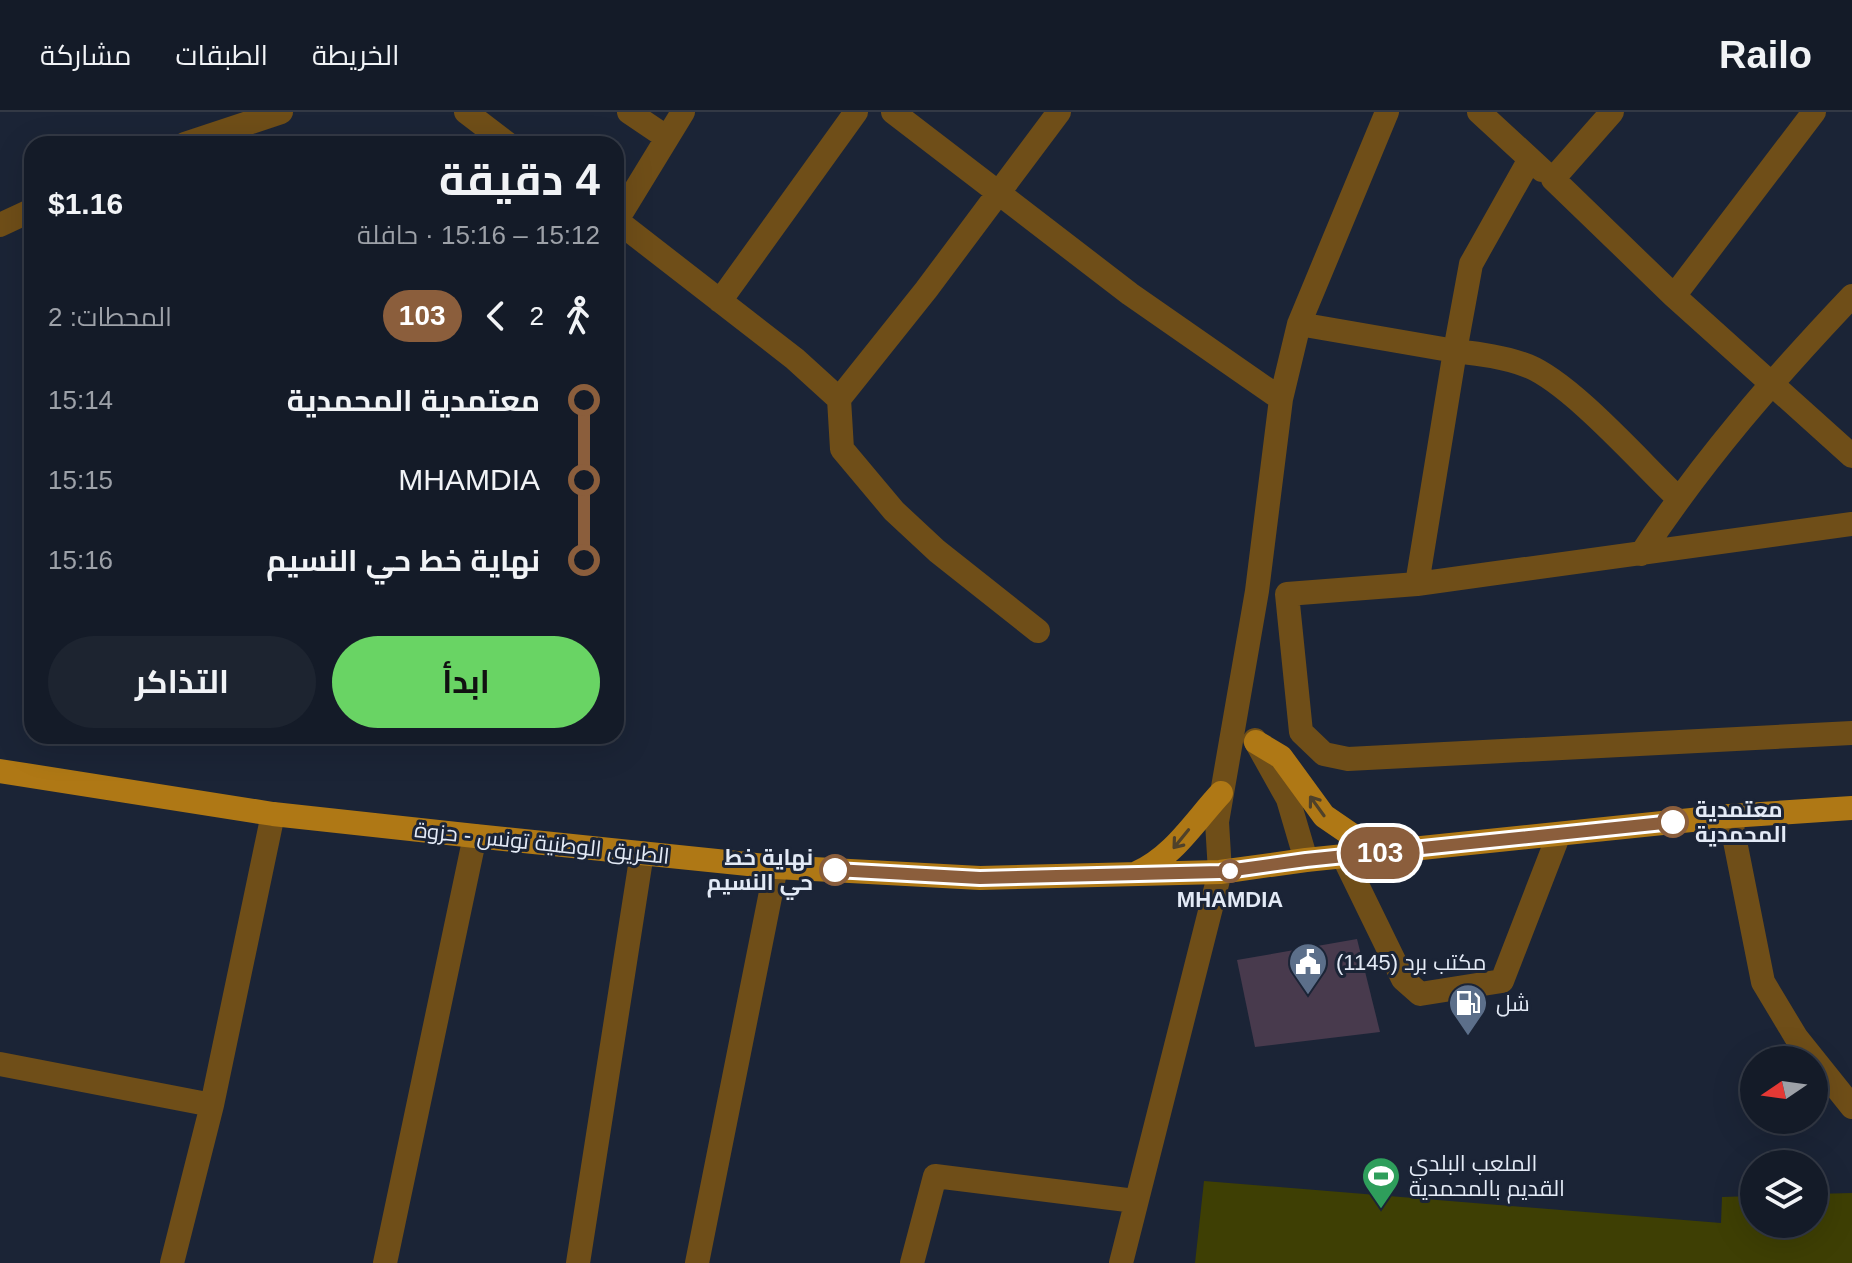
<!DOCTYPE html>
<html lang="ar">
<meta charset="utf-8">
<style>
:root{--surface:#141b28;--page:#1d2430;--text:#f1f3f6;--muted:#9da1a8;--line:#333945;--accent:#69d464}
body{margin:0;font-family:Helvetica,Cairo,sans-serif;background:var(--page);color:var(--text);direction:rtl;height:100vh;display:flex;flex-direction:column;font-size:30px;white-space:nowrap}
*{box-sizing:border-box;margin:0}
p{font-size:26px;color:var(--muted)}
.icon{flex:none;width:44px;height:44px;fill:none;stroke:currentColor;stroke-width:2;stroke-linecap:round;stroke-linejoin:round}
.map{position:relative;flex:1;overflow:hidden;direction:ltr}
.sheet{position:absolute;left:24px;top:24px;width:600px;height:608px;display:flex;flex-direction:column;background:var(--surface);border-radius:24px;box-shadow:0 8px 32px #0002,0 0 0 2px var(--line);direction:rtl}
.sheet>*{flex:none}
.badge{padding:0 16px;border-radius:26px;font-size:28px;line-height:52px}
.needle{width:52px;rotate:257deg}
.controls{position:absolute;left:1740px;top:934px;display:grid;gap:16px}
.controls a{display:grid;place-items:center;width:88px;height:88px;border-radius:50%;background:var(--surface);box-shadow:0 8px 32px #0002,0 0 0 2px var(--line);font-size:40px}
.map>.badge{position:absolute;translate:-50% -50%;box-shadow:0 0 0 4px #fff}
.legs{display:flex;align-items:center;gap:12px;height:88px;padding:0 24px;font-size:26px}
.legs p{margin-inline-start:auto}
.head{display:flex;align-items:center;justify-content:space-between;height:136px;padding:0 24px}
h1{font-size:44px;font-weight:700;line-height:60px}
.action{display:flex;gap:16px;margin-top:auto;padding:16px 24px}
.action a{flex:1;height:92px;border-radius:48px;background:var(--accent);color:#111;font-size:32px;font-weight:700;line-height:92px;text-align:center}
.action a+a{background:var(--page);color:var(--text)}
ul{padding:0 24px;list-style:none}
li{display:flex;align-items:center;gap:28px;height:80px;font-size:30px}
li i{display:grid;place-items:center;width:12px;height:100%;margin:0 10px;background:currentColor}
li i::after{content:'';width:20px;height:20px;margin:-10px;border:6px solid;border-radius:50%;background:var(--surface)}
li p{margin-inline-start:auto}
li:first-child i{background:linear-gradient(#0000 50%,currentColor 0)}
li:last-child i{background:linear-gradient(currentColor 50%,#0000 0)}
header{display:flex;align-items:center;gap:48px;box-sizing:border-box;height:112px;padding:0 40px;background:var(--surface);border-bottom:2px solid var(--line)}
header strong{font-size:38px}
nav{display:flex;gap:44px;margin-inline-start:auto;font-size:28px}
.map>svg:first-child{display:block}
</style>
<header>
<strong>Railo</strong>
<nav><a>الخريطة</a><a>الطبقات</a><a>مشاركة</a></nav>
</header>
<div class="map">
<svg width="1852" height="1151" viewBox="0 0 1852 1151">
<rect width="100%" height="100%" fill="#1b2436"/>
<path fill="#3e3f04" d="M1204 1069 1721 1111 1722 1085 1754 1084V1112H1814V1082L1852 1081V1151H1195Z"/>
<path fill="#483a4d" d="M1357 827 1380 920 1255 935 1237 848Z"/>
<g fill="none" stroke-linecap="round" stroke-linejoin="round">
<path stroke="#6f4e18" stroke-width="24" d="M466 0 508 32
M629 0 666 25
M893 0 1130 182 1281 287
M1479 0 1542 58
M1612 0 1553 67 1674 184 1814 0
M185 32 281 0
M616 108 795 247 839 287
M617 108 683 0
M0 113 32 98
M1674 184 1852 344
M720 189 856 0
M1299 212 1455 239 1471 152 1530 47
M1852 412 1417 472 1287 482 1301 620 1324 642 1348 647 1852 621
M1641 442C1703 348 1775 265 1852 184
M1417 472 1455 239C1480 242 1505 245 1528 254 1572 272 1641 351 1678 386
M1038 519 937 439 894 399 842 337 839 287 926 178 1059 0
M1255 628 1288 687 1306 748
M1730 704 1763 870 1796 925 1852 995
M1343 744 1403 867 1420 882 1502 869 1559 722
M0 952 212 993
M172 1151 212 993 273 702
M385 1151 475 724
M578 1151 642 741
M697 1151 776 755
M912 1151 935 1064 1135 1089
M1121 1151 1220 760 1217 710 1257 479 1281 287 1299 212 1387 0"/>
<path stroke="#af7815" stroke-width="24" d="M1256 630 1281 645 1324 704 1378 741
M0 659 273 702 475 724 776 755 980 766 1220 760 1306 748 1730 704 1852 696
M1137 761C1174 744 1194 710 1221 681"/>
</g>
<defs><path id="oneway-shaft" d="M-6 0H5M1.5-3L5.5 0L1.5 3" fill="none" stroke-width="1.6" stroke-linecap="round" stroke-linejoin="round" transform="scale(2)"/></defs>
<g stroke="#4f412a">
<use href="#oneway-shaft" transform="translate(1317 694) rotate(-126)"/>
<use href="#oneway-shaft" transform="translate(1181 727) rotate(129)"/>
</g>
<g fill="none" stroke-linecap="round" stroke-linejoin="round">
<defs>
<path id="line-1" d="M835 758 980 766 1220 760 1306 748 1673 710"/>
</defs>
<use href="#line-1" stroke="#fff" stroke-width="18"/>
<use href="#line-1" stroke="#8b5e3c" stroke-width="12"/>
</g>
<defs>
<symbol id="civic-pin" viewBox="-11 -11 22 30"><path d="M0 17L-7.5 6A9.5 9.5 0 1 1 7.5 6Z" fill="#5c6f8a" stroke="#1b2436"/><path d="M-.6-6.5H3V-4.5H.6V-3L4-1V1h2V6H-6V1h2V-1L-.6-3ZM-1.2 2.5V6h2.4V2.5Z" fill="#fff"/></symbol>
<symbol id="fuel-pin" viewBox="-11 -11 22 30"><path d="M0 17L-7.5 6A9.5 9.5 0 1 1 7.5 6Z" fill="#5c6f8a" stroke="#1b2436"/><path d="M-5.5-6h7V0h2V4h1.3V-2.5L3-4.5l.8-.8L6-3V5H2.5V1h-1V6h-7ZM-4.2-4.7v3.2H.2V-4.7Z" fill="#fff"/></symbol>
<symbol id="stadium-pin" viewBox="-11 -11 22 30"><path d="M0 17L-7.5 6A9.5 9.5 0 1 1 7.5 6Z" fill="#2e9e5b" stroke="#1b2436"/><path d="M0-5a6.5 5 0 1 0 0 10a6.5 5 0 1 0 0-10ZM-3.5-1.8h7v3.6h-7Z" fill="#fff"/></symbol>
</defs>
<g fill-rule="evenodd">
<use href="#civic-pin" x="1286" y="828" width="44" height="60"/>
<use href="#fuel-pin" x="1446" y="869" width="44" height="60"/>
<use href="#stadium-pin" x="1359" y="1042" width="44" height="60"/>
</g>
<g fill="#fff" stroke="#8b5e3c" stroke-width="4">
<circle cx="1673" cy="710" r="14"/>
<circle cx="835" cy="758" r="14"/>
<circle cx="1230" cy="759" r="10"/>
</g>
<g text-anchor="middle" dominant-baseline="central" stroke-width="6" stroke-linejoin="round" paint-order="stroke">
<g font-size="22" font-weight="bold" fill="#e3eaf6" stroke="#1b2436" text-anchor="start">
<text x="1695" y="697">معتمدية<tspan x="1695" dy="25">المحمدية</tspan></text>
<text x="813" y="745" text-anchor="end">نهاية خط<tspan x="813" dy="25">حي النسيم</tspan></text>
<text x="1230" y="787" text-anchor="middle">MHAMDIA</text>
</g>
<g font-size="22" fill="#e3eaf6" stroke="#1b2436">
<text transform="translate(542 731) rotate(6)">الطريق الوطنية تونس - حزوة</text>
</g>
<g font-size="22" fill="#e3eaf6" stroke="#1b2436" text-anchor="start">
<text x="1336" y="850">مكتب برد (1145)</text>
<text x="1496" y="891">شل</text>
<text x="1409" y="1051">الملعب البلدي<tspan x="1409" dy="25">القديم بالمحمدية</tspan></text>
</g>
</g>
</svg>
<div class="controls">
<a><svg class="needle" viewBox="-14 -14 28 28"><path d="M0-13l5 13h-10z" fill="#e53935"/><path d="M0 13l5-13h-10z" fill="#9da1a8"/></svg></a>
<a><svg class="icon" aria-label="layers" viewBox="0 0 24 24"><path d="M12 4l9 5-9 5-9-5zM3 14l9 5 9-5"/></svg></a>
</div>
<b class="badge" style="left:1380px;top:741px;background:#8b5e3c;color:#fff">103</b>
<section class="sheet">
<div class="head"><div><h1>4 دقيقة</h1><p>15:12 – 15:16 · حافلة</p></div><b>$1.16</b></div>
<div class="legs"><svg class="icon" aria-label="walk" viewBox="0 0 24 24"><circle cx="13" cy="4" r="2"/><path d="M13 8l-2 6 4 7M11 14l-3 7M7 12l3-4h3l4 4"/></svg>2<svg class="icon" aria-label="back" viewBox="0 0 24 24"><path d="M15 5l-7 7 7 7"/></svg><b class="badge" style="background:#8b5e3c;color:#fff">103</b><p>المحطات: 2</p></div>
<ul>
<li><i style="color:#8b5e3c"></i><b>معتمدية المحمدية</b><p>15:14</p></li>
<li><i style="color:#8b5e3c"></i><span>MHAMDIA</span><p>15:15</p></li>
<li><i style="color:#8b5e3c"></i><b>نهاية خط حي النسيم</b><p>15:16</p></li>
</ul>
<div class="action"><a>ابدأ</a><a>التذاكر</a></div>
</section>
</div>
